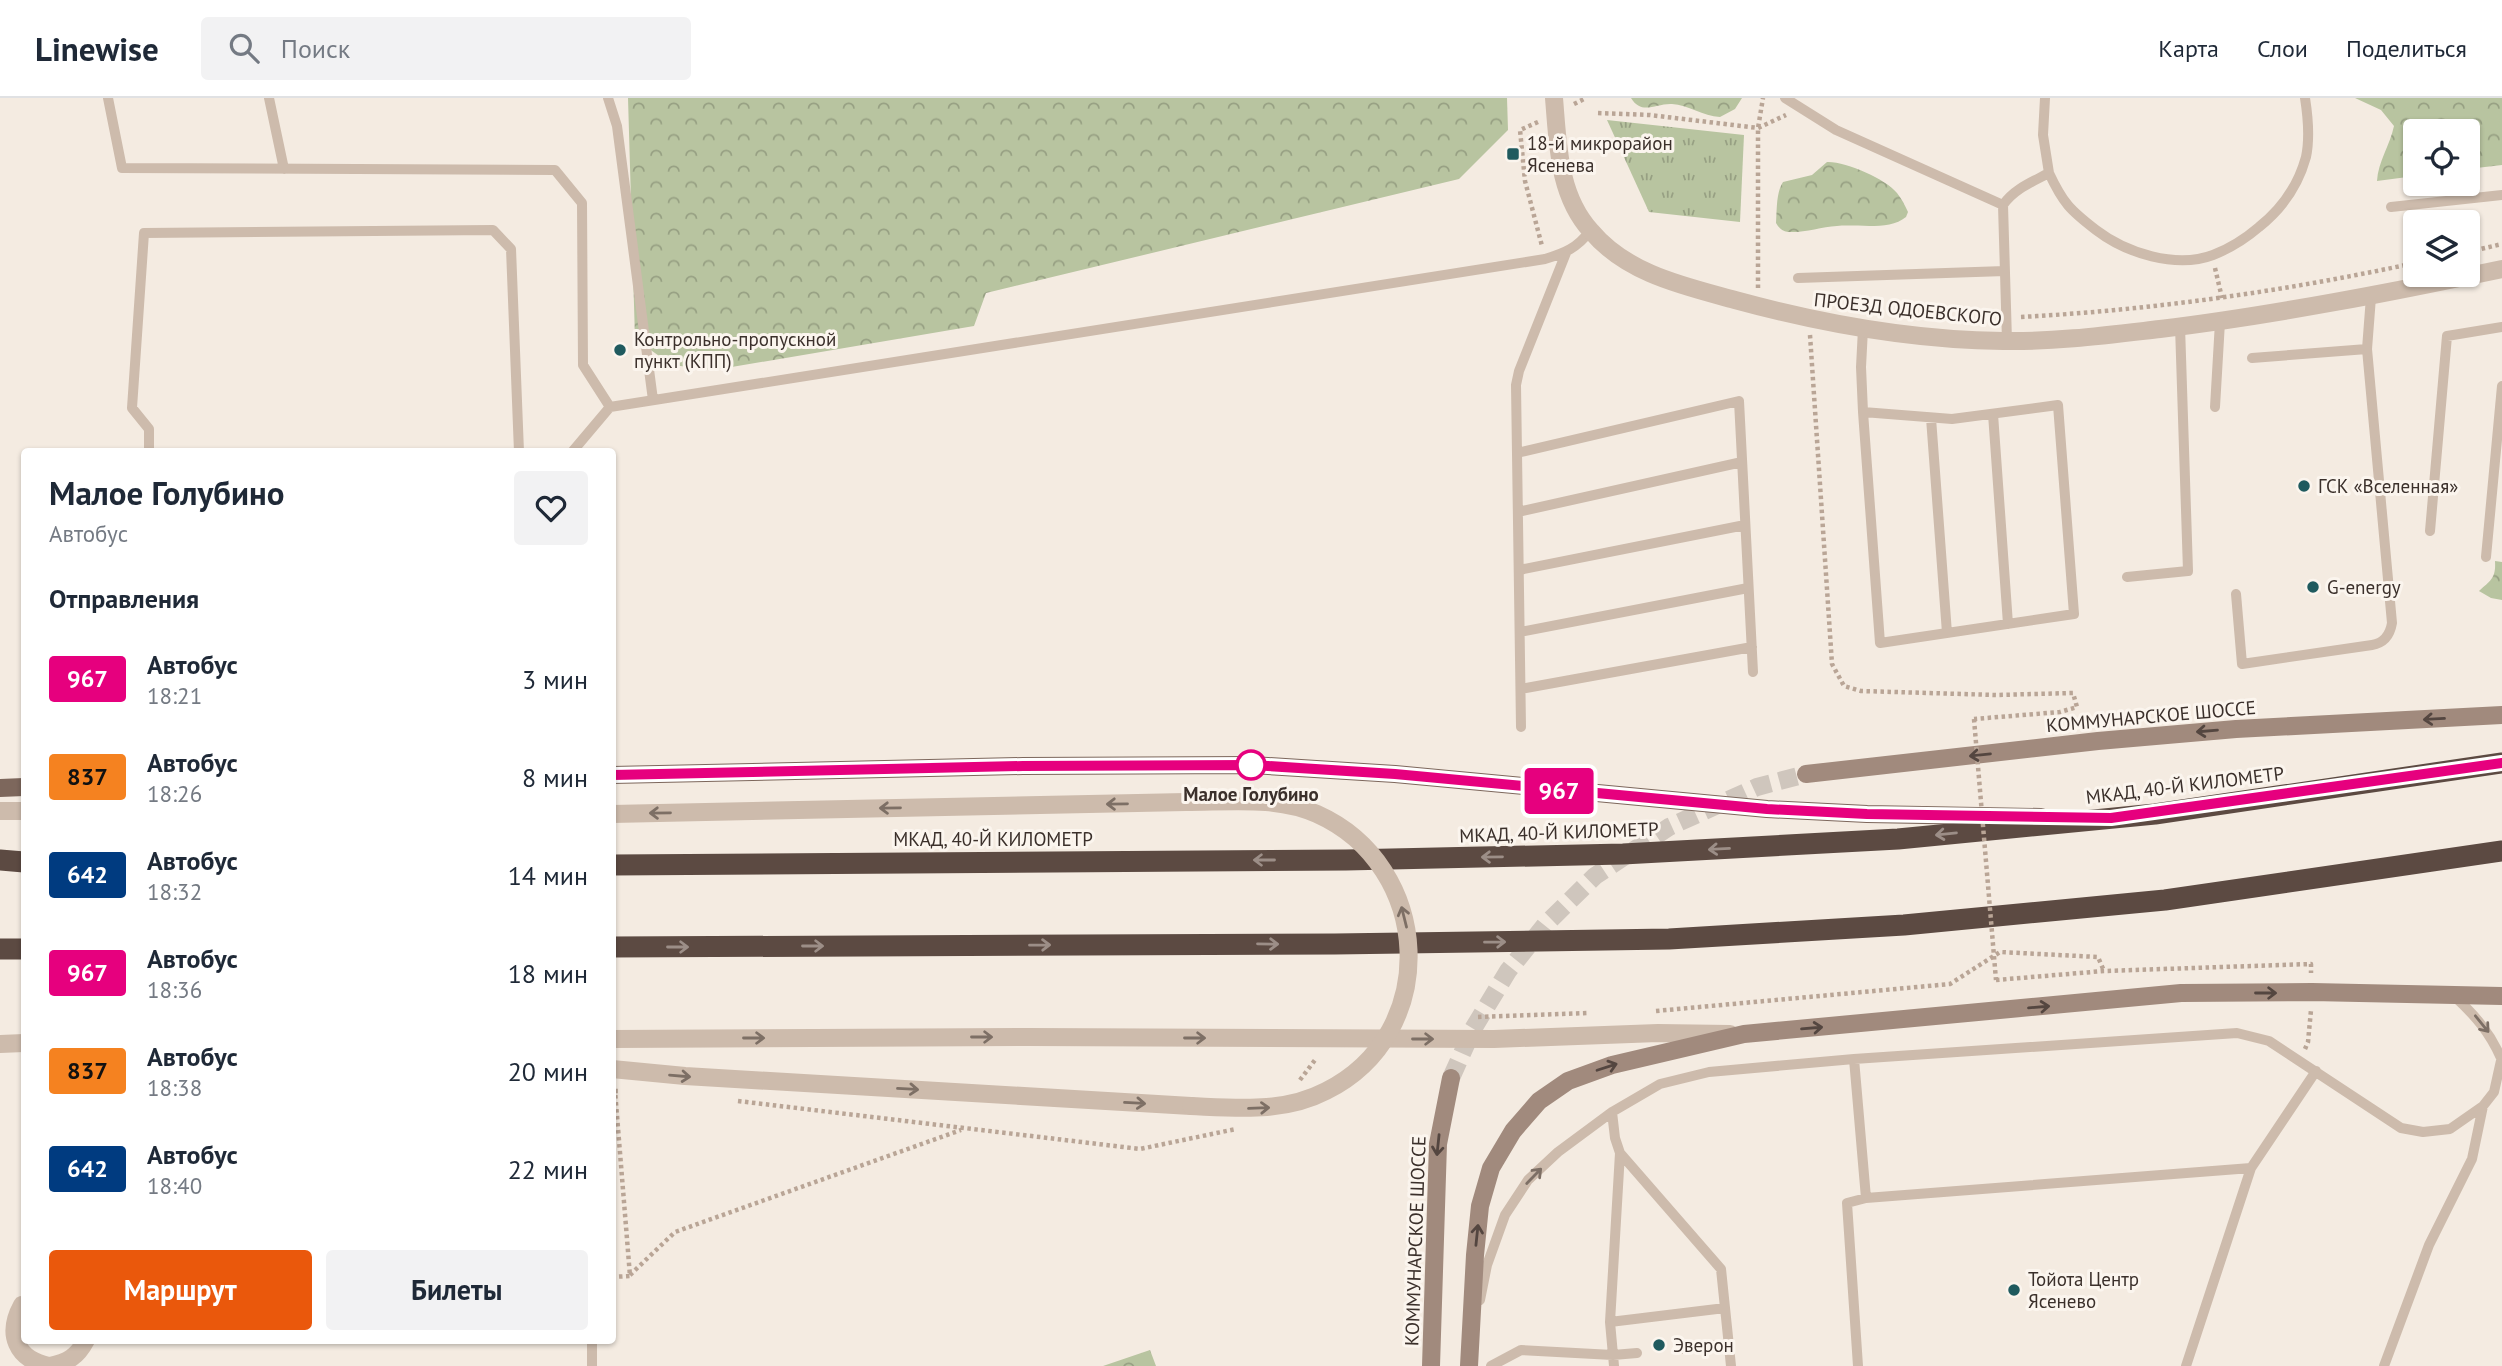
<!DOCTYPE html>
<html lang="ru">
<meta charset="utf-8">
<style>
:root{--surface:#fff;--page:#f2f2f3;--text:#1f2937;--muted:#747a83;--line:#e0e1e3;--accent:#ea580c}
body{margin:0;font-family:"PT Sans",sans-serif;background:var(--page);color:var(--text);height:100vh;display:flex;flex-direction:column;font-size:26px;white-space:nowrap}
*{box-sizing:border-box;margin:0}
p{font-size:23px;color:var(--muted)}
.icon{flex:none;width:38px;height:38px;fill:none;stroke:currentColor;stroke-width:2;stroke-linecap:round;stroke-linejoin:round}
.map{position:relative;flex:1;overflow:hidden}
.side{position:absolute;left:21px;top:350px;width:595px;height:896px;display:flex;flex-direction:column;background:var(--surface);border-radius:7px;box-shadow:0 2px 5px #0004}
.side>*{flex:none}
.badge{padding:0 14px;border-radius:5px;font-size:24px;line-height:46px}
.fabs{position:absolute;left:2403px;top:21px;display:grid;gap:14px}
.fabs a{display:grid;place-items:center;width:77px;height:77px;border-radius:7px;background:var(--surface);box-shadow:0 2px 5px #0004;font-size:35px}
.map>.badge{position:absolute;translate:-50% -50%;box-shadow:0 0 0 4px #fff}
h2{padding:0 28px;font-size:26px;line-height:63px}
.round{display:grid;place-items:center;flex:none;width:74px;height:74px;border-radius:7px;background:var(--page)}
.overview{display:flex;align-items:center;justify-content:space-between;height:119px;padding:0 28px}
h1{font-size:33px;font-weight:600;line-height:52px}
.primary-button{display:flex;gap:14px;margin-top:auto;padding:14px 28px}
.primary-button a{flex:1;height:80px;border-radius:7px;background:var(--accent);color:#fff;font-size:28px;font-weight:600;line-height:80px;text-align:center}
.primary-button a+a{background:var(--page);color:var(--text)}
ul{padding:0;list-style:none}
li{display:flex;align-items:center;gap:21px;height:98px;padding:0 28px}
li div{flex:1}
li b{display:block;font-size:26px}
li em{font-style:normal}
li .badge{min-width:77px;font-weight:700;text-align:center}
header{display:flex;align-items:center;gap:42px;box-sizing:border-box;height:98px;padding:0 35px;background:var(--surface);border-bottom:2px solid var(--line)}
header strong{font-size:33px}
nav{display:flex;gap:38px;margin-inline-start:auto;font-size:24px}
.search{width:490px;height:63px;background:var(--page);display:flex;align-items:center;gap:18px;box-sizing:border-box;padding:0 24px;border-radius:7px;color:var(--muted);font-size:26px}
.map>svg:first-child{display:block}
</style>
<header>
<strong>Linewise</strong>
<div class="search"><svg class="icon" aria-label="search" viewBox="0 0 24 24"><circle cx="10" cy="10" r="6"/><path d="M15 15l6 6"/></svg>Поиск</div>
<nav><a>Карта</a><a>Слои</a><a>Поделиться</a></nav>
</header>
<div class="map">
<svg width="2502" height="1268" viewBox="0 0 2502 1268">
<defs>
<pattern id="grass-tufts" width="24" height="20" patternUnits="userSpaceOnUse" patternTransform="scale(1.75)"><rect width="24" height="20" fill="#b8c4a0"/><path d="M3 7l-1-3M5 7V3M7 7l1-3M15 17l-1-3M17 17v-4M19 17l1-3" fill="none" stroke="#97a083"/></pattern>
<pattern id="forest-crowns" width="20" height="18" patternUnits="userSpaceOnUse" patternTransform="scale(1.75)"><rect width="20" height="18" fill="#b8c4a0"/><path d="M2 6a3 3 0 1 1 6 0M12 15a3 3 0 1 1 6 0" fill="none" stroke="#97a083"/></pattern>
</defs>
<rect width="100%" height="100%" fill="#f4ebe1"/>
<path fill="url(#grass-tufts)" d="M1607 22 1744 37 1740 124 1649 114Z"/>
<path fill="url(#forest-crowns)" d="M628 0H1507L1508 32 1459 81 986 195 974 228 714 272 672 267 635 241Z
M1631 0H1742L1735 11 1720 19C1703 18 1688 7 1672 6 1656 5 1642 18 1631 0Z
M2355 0H2502V67L2468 71V33H2415V78L2377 83C2378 64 2390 47 2394 28L2381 12Z
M1827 64C1845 63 1886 81 1897 95 1902 101 1905 108 1908 114L1906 119C1889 133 1858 126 1837 128 1821 129 1804 135 1788 134 1782 133 1779 130 1776 125 1777 111 1776 95 1783 84L1812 77Z
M2495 463 2502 464V502L2491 500 2479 493C2491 482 2496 480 2495 463Z
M1150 1252 1156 1268H1103Z"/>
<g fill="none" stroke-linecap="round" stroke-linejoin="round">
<path stroke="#cfc6bd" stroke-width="18" stroke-dasharray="18 9" stroke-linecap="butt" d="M1451 980 1473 931 1508 873 1545 827 1595 778 1669 729 1757 689 1806 676"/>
<path stroke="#b9a596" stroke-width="4.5" stroke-dasharray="3.5 3.5" stroke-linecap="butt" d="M1574 6 1586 0
M1598 15 1650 17 1758 30 1786 17
M1538 24 1520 32 1525 83 1542 148
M2468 154 2502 146
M2215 170 2222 200
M1758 190V30L1763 0
M2021 219C2153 212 2285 193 2415 165
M1810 237 1832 566 1844 588 1861 593 1996 597 2073 595 2077 609 2060 614 1974 621
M1996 882 2104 873 2311 866V875
M1656 913 1950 886 2000 854 2098 859 2104 873
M1478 919 1588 915
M2305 951 2308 944 2311 912
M1300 982 1315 962
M738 1003 1140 1051 1236 1031
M630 1177 675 1134 961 1032
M612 1179 630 1178 615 993H618"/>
<path stroke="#cdbbac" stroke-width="10" d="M108 0 122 70 555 72 582 105 583 267 610 309 1545 161C1565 155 1577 150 1590 133
M269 0 284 71
M608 0 617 28 653 302
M1785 0 1836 32 2003 107
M2049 75C2063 105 2070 112 2096 132 2126 155 2176 171 2213 157 2231 150 2245 141 2259 129 2283 110 2298 88 2306 59 2310 40 2308 19 2305 0
M2391 109 2502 97
M1798 180 2005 173
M2007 243 2003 107C2014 91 2032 84 2049 75L2043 37 2045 0
M2252 260 2367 251
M2215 309 2220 224
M1863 314 1952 321 2058 307 2074 516 1880 545 1863 314 1861 269 1863 231
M1993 316 2008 526
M1931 320 1947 535
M149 354V331L132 310 144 135 493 132 511 151 519 354
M572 354 610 309
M1517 355 1739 303 1753 574
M1518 414 1742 364
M2430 433 2447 238 2502 229
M2486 459 2502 288
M1519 472 1745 427
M2127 479 2188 473 2180 228
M2236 496 2242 566 2372 547C2384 545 2390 537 2392 525L2367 251 2371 199
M1520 534 1748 490
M1521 591 1752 549
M1521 629 1516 287 1519 273 1566 155
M2454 898C2475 917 2490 935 2501 960
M1854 961 1866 1100 2251 1070
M1612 1014 1615 1040 1620 1055 1721 1171 1731 1268
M1620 1055 1610 1224 1725 1210
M1480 1202 1487 1167 1505 1117 1528 1082 1558 1054 1612 1014 1660 986 1709 974 1854 961 2237 935 2269 943 2401 1030 2423 1034 2450 1031 2483 1008 2494 994 2502 958
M1610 1224 1614 1268
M1683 1251 1729 1246
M592 1268V1242
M1491 1268 1521 1252 1613 1257 1637 1255
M1858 1268 1847 1105 1866 1100
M2186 1268 2251 1070 2316 973
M2384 1268 2429 1147 2472 1061 2483 1008"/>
<path stroke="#cdbbac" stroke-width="18" d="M1554 0C1558 46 1558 97 1591 133 1627 176 1684 188 1735 202 1823 226 1912 242 2003 243 2055 244 2108 237 2160 231 2275 217 2388 195 2502 171
M0 713H24
M612 716 1186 704
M612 941 1029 939 1494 941 1658 935 1730 936
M0 946 24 945
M612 971 685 978 1191 1008
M22 1207C6 1236 16 1261 49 1268
M50 1268C68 1264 77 1259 86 1242"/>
<path stroke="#a18a7d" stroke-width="18" d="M1806 676 2098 643 2236 631 2502 617
M1431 1268 1438 1046 1451 980
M1469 1268 1475 1157 1480 1108 1491 1070 1513 1033 1539 1003 1568 983 1612 967 1744 936 2181 895 2312 894 2502 898"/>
<path stroke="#7d675c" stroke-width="18" d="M612 677 1023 668 1252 667 1395 676 1767 711 1867 716 2041 719
M0 690 24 689"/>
<path stroke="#5c4a42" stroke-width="21" d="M0 762 24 764
M612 767 1346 762 1623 756 1898 741 2155 716 2502 665
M612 849 1335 846 1669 841 1904 827 2165 802 2502 753
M0 851H24"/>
<path stroke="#b9a596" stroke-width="4.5" stroke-dasharray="3.5 3.5" stroke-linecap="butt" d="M1974 621 1996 882"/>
<path stroke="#cdbbac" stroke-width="18" d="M1186 704C1229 704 1277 698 1317 716 1433 768 1442 935 1326 993 1284 1015 1237 1010 1191 1008"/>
</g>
<defs><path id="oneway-shaft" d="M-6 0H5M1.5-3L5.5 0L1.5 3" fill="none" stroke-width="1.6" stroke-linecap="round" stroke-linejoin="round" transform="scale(1.75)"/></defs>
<g stroke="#544640">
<use href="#oneway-shaft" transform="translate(2434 621) rotate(177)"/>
<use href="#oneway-shaft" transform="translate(2207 633) rotate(175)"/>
<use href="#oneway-shaft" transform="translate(1980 657) rotate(174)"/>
<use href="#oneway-shaft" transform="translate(2266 895)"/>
<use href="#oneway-shaft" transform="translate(2039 909) rotate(-5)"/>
<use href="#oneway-shaft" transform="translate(1812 930) rotate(-5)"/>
<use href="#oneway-shaft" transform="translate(1607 969) rotate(-18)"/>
<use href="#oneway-shaft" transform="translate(1438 1047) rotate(96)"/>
<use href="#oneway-shaft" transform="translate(1477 1137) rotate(-84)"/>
</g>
<g stroke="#7d6f65">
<use href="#oneway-shaft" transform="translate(1117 706) rotate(179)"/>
<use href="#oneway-shaft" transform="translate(890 710) rotate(179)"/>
<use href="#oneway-shaft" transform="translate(660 715) rotate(179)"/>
<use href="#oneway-shaft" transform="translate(1404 819) rotate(-104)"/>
<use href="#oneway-shaft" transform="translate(2482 926) rotate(51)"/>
<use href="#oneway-shaft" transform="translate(982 939)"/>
<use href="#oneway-shaft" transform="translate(754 940)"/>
<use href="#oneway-shaft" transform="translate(1195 940)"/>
<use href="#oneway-shaft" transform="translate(1423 941)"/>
<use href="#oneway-shaft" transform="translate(680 978) rotate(5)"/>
<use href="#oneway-shaft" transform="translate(908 991) rotate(3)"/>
<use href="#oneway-shaft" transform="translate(1135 1005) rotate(3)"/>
<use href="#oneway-shaft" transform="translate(1259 1010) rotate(-2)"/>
<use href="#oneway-shaft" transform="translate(1534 1078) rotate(-46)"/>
</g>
<g stroke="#9c8e87">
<use href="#oneway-shaft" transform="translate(1946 736) rotate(174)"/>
<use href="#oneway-shaft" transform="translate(1719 751) rotate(177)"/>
<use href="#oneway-shaft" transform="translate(1492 759) rotate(179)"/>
<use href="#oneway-shaft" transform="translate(1264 762) rotate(180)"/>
<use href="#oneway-shaft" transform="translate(1495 844) rotate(-1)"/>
<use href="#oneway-shaft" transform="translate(1268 846) rotate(1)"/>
<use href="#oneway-shaft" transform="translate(1040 847) rotate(-1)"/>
<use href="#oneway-shaft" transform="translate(813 848)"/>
<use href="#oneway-shaft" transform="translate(678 849)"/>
</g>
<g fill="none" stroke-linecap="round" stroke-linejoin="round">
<defs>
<path id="line" d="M612 677 1023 668 1252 667 1395 676 1767 711 1867 716 2111 720 2502 665"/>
</defs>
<use href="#line" stroke="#fff" stroke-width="16"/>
<use href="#line" stroke="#e6007e" stroke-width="10"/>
</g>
<g fill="#1f5a5e" stroke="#fbf5ee" stroke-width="2.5">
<rect x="1506" y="49" width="14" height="14" rx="3.5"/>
<circle cx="620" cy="252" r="7"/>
<circle cx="2304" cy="388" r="7"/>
<circle cx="2313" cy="489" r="7"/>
<circle cx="2014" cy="1192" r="7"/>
<circle cx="1659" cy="1247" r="7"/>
</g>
<circle fill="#fff" stroke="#e6007e" stroke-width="3.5" cx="1251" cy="667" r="14"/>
<g text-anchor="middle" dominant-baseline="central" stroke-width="6" stroke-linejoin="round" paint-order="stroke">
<g font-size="19" fill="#3b302b" stroke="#fbf5ee" text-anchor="start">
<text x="1527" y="45">18-й микрорайон<tspan x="1527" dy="22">Ясенева</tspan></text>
<text x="634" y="241">Контрольно-пропускной<tspan x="634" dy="22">пункт (КПП)</tspan></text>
<text x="2318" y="388">ГСК «Вселенная»</text>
<text x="2327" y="489">G-energy</text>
<text x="2028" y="1181">Тойота Центр<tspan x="2028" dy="22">Ясенево</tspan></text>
<text x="1673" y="1247">Эверон</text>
</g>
<g font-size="19" fill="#3b302b" stroke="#fbf5ee">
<text transform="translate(1908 211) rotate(6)">ПРОЕЗД ОДОЕВСКОГО</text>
<text transform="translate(2151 618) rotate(-5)">КОММУНАРСКОЕ ШОССЕ</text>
<text transform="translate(2185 687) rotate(-7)">МКАД, 40-Й КИЛОМЕТР</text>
<text transform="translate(1559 734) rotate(-2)">МКАД, 40-Й КИЛОМЕТР</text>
<text x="993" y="741">МКАД, 40-Й КИЛОМЕТР</text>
<text transform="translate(1415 1143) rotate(-88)">КОММУНАРСКОЕ ШОССЕ</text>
</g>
<g font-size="19" font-weight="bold" fill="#3b302b" stroke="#fbf5ee">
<text x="1251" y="696">Малое Голубино</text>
</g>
</g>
</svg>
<div class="fabs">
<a><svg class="icon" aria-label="locate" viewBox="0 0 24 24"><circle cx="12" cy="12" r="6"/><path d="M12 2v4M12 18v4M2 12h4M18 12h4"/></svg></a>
<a><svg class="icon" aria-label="layers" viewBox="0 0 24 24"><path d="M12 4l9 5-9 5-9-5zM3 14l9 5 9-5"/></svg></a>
</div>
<b class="badge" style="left:1559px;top:693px;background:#e6007e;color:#fff">967</b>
<section class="side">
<div class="overview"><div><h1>Малое Голубино</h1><p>Автобус</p></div><a class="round"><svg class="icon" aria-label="heart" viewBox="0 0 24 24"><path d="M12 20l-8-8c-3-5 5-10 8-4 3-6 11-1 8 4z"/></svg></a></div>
<h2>Отправления</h2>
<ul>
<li><span class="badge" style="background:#e6007e;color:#fff">967</span><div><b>Автобус</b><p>18:21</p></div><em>3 мин</em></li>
<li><span class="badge" style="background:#f58220;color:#111">837</span><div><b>Автобус</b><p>18:26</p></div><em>8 мин</em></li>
<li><span class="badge" style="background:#003b80;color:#fff">642</span><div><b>Автобус</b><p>18:32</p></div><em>14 мин</em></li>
<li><span class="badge" style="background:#e6007e;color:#fff">967</span><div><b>Автобус</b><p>18:36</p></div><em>18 мин</em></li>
<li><span class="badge" style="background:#f58220;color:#111">837</span><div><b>Автобус</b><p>18:38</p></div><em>20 мин</em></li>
<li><span class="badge" style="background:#003b80;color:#fff">642</span><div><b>Автобус</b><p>18:40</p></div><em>22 мин</em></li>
</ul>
<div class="primary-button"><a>Маршрут</a><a>Билеты</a></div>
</section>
</div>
